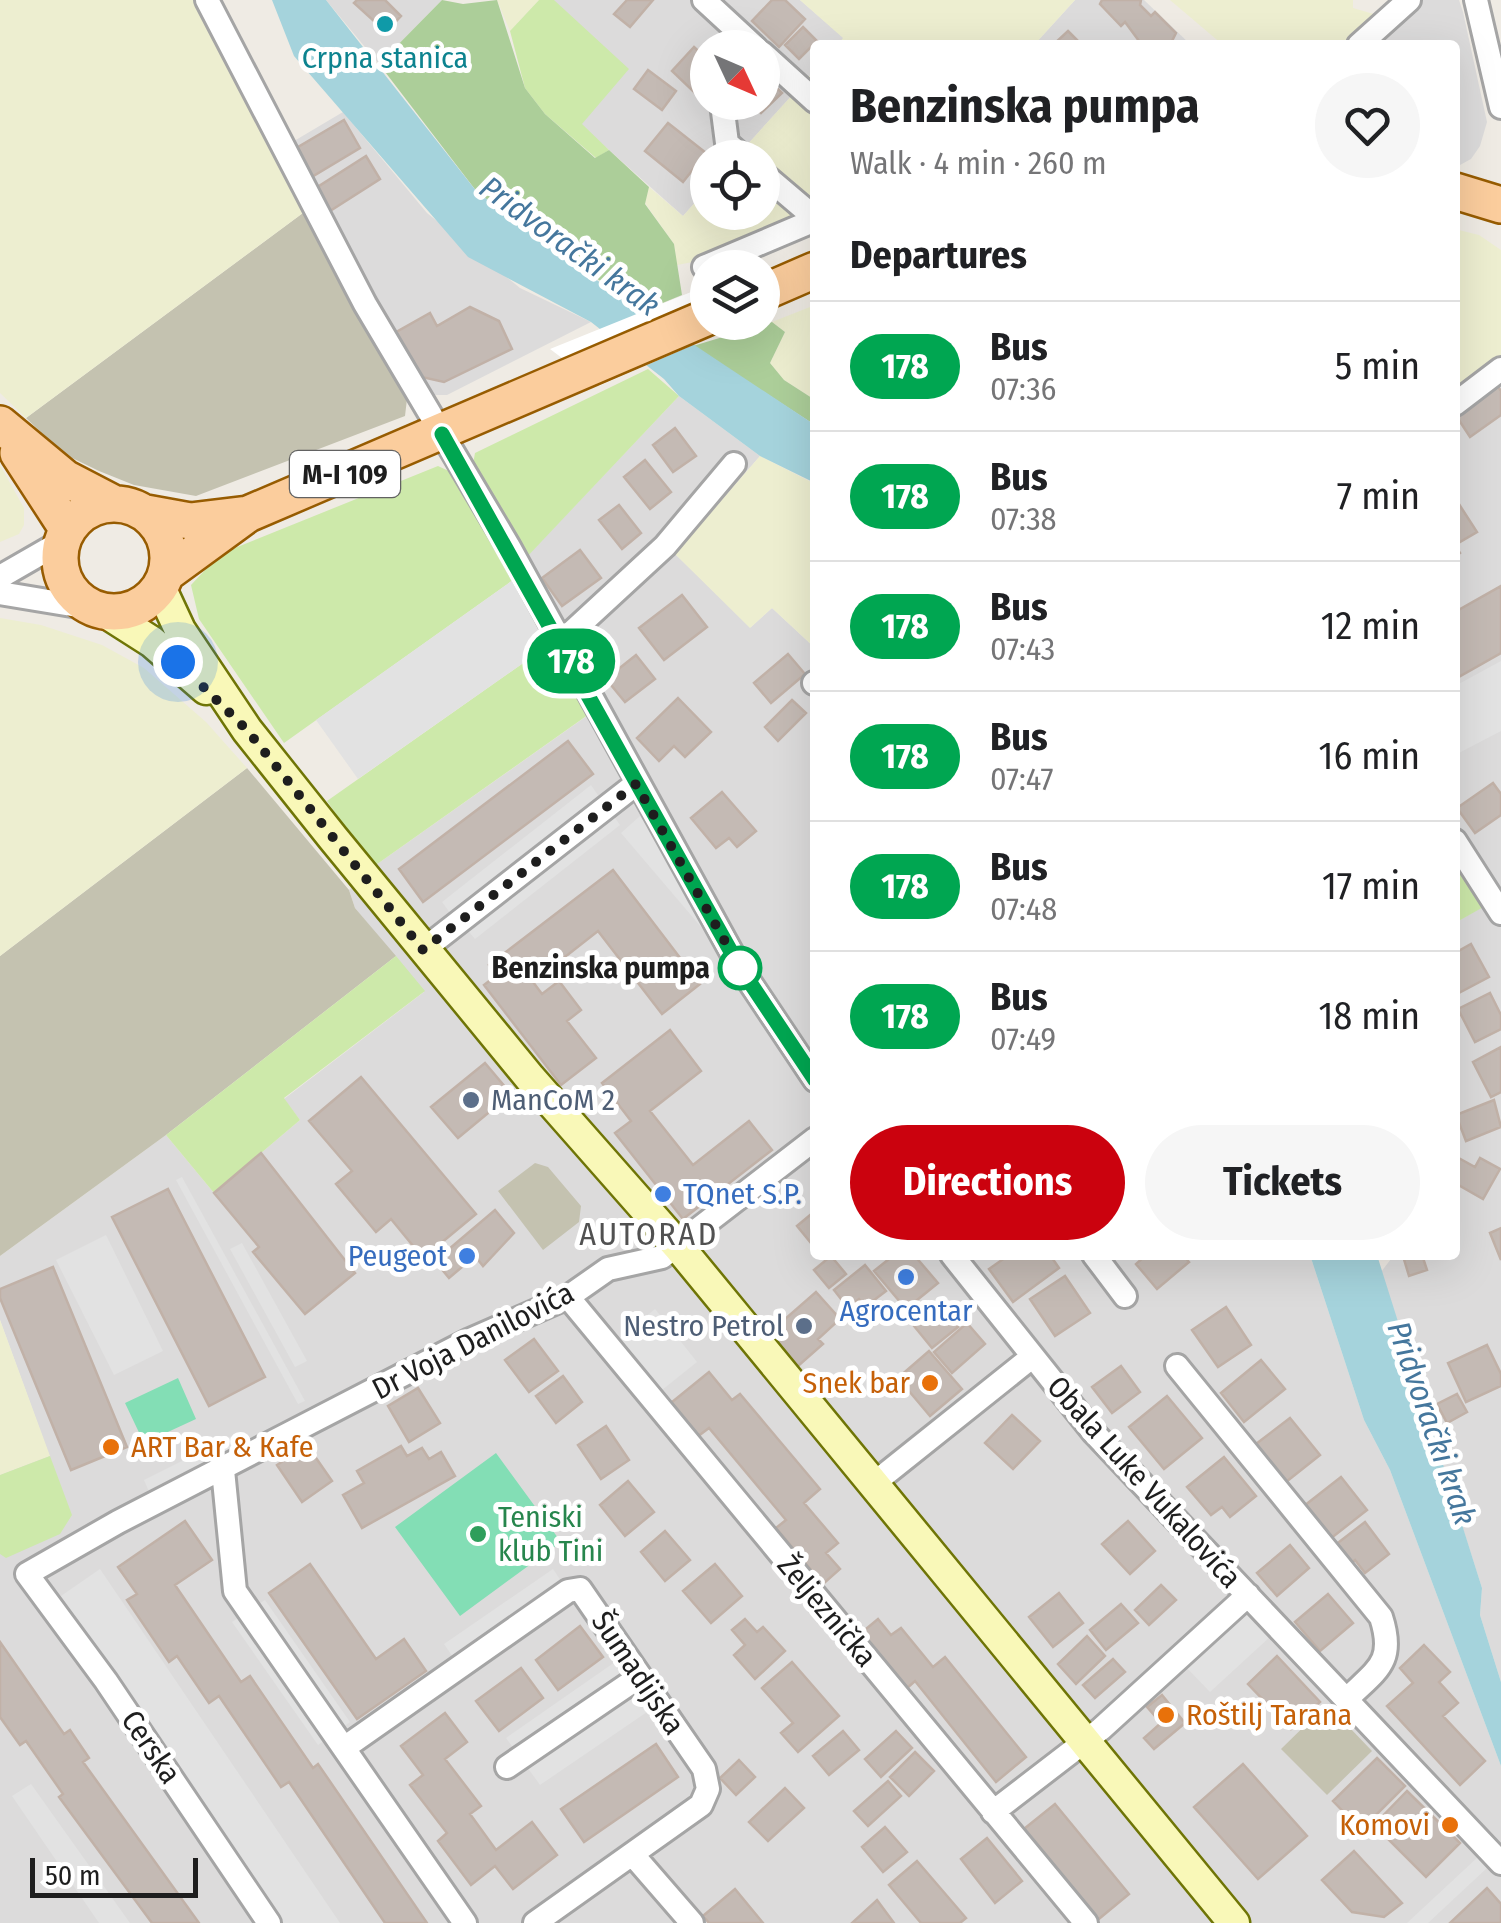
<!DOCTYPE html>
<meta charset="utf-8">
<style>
:root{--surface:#fff;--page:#f6f6f6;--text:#202124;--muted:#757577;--line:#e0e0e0;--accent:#cb020e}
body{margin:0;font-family:"Fira Sans Condensed",sans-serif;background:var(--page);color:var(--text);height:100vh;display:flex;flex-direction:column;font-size:38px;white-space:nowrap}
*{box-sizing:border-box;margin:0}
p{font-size:32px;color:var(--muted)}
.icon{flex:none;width:55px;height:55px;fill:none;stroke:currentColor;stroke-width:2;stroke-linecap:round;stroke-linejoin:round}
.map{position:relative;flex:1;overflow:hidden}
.drawer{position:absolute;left:810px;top:40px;width:650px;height:1220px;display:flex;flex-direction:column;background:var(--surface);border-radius:10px;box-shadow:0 10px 40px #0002}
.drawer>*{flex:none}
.badge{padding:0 20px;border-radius:32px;font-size:35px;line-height:65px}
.needle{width:65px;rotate:134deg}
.fabs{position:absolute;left:690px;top:30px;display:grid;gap:20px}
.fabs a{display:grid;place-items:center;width:90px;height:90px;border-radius:50%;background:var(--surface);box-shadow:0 10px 40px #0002;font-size:50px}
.scale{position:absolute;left:30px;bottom:25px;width:168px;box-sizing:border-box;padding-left:10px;border:5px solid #1e1e1e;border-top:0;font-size:28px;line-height:35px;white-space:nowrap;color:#1e1e1e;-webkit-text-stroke:8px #fff;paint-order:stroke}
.you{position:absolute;width:50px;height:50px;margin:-25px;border:8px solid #fff;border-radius:50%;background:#1a73e8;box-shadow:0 0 0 15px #1a73e833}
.map>.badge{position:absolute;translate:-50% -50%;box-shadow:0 0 0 5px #fff}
h2{padding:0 40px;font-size:38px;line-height:90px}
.round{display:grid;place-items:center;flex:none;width:105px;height:105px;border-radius:52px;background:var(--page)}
.headline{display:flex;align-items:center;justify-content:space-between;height:170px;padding:0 40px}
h1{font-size:48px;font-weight:700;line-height:75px}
.action{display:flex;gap:20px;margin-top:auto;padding:20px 40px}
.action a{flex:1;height:115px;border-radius:60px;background:var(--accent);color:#fff;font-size:40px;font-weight:700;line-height:115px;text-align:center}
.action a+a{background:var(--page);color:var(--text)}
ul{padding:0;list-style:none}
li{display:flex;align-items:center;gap:30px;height:130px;padding:0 40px;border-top:2px solid var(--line)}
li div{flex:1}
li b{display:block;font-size:38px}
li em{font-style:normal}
li .badge{min-width:110px;font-weight:700;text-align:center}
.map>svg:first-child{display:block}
</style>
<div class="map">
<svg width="1501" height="1923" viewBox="0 0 1501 1923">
<rect width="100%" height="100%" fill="#efebe4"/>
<path fill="#dcdbdb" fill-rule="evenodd" d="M326 0H442L379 64Z
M554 0H800L844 38 838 45H815V70L736 157 708 158 707 189 683 216 581 125ZM708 48H762V102H708Z
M1075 0H1144L1191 45H1034Z
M1420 0H1459L1463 12 1487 122 1480 146 1471 159 1460 165 1455 163V45H1369Z
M343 112 427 213 520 288 591 322 447 395H430L284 147Z
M1501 355V1682L1480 1615 1482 1588 1381 1272 1394 1255H1455V923L1493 900 1455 842V387Z
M679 396 760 456 675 554 751 627 772 608 815 648V1255H1310L1364 1420 1390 1470 1501 1766V1923H0V1475L49 1455 0 1320V1256L166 1135 214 1193 300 1120 284 1099 424 992 355 908 349 890 373 867 591 713 546 647 510 574Z"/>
<path fill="#c4c2b0" d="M311 207 407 399 405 416 196 496 134 485 99 471 64 454 26 418Z
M247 768 349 890 355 908 396 956 166 1135 0 1256V956Z
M535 1163 548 1167 581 1206 579 1222 543 1250 498 1191Z
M1327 1704 1372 1751 1327 1795 1281 1749Z"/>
<path fill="#edeed0" d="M0 0H203L311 207 26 418 0 393Z
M497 0H539L510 31Z
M800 0H1075L1034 45H838L843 38Z
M1170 0H1353V8L1377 15 1343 45H1223Z
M815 70V209L698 261 677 265 674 244 645 203 649 187 683 216 707 189 708 212H762V158L736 157Z
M1455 229 1479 235 1501 250V355L1455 387Z
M815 305V400L784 380 770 363 785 332 772 322Z
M760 456 815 484V648L772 608 750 628 675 554Z
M0 465 24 508V525L19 534 0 542Z
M0 618 41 625 102 645 144 668 206 722 247 768 0 956Z
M0 1320 50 1456 0 1475Z"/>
<path fill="#cde9aa" d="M539 0H554L629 69 582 124 609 150 596 158 545 114 525 88 510 31Z
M648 369 679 396 525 559 473 464 475 453Z
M438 466 453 473 513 580 284 743 199 619 191 585 220 554Z
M546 647 592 712 373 867 327 801Z
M1455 842 1494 901 1455 923Z
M396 956 425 991 284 1098 300 1120 214 1193 166 1135Z
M50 1456 72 1515 60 1534 6 1558 0 1554V1475Z"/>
<path fill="#acce99" d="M442 0 463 4 497 0 525 88 545 114 595 158 609 150 649 187 645 204 674 244 682 295 648 309 577 267 477 192 379 64Z
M772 322 785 332 770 363 784 380 815 400V425L693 346Z"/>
<path fill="#83deb5" d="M178 1378 196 1419 144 1443 125 1403Z
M496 1453 561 1542 460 1616 395 1527Z"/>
<path fill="#e2e2e2" d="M513 580 546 647 358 779 316 720Z
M1501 661V731L1455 755V686Z
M591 785 602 801 453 917 442 902Z
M610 811 620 825 475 939 464 926Z
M640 816 718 939 713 941 621 833Z
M182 1177 305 1401 298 1404 176 1180Z
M106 1235 163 1351 114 1375 56 1260Z
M242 1243 307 1361 295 1367 230 1249Z
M655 1309 697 1362 662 1390 619 1338Z
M240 1432 247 1446 150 1494 144 1480Z
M100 1569 340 1923H282L61 1596Z
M553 1569 568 1591 459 1666 444 1644Z
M265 1600 350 1722 318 1745 232 1622Z
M1248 1608 1273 1634 1210 1692 1184 1665Z
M615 1662 647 1712 540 1785 506 1738Z
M31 1784 130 1923H99L12 1796Z
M1478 1857 1487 1868 1428 1923H1407Z"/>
<path fill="#a5d3dc" d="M272 0H326L477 192 577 267 815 425V483L760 456 679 396 664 379 591 322 468 257 294 56Z
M1310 1255H1377L1482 1588 1480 1615 1501 1682V1766L1390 1470 1364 1420Z"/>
<path fill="#fff" d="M696 290 707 302 708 322 729 323 734 327 599 386 550 349Z"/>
<path fill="#c4bab4" stroke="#c1b1a7" stroke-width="2.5" d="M357 0H385L401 16 386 32 354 3Z
M627 0H653L630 27 614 14Z
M772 0H785L805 19 779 47 752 21Z
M1141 0 1140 5 1151 16 1155 12 1176 33 1170 45H1142L1125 22 1121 26 1100 4 1102 0Z
M803 27 817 41 799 59 785 45Z
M1068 31 1082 45H1053Z
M694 47 708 60V77L694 92 672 71Z
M648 70 676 91 662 110 634 89Z
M762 73 782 93 761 113 750 102H762Z
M344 120 360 148 310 178 293 150Z
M668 123 706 153 683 182 645 151Z
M366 156 380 179 330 211 316 188Z
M470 307 499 321 512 349 444 382 417 376 391 335 430 313 437 326Z
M1496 384 1501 391V415L1470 437 1455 414Z
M675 428 696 456 673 472 653 445Z
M645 460 671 492 650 509 624 477Z
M1455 498 1477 532 1455 545 1460 553 1455 557Z
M619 505 641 533 622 549 599 520Z
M580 550 601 578 562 606 542 578Z
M1501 586V653L1455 679V612Z
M682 595 707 627 664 660 639 628Z
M788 654 805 674 771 703 754 683Z
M636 655 655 679 625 702 606 679Z
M678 698 711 732 685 757 674 746 659 761 637 738Z
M792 700 806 713 778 741 765 727Z
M568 741 593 774 423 902 399 869Z
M1493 783 1501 794V815L1475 833 1457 808Z
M722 792 756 831 737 847 729 838 716 848 691 818Z
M613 870 700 984 662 1014 598 931 533 982 542 994 559 981 581 1010 567 1021 596 1058 561 1085 484 985 497 975 489 965Z
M1471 944 1489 977 1455 995V953Z
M1490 993 1501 1015V1029L1475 1042 1458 1009Z
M670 1030 701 1071 650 1111 693 1165 749 1121 772 1150 683 1219 615 1133 631 1121 602 1083Z
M1501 1047V1092L1491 1097 1473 1062Z
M485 1063 511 1094 458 1138 431 1107Z
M361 1077 476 1214 423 1258 391 1219 376 1232 336 1184 352 1171 309 1121Z
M1494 1100 1501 1127 1466 1141 1456 1115Z
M261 1153 355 1273 305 1314 253 1252 259 1247 214 1193Z
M1455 1156 1475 1167 1480 1158 1500 1169 1483 1199 1455 1183Z
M168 1189 265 1377 209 1406 112 1217Z
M495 1210 514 1233 483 1266 475 1256 449 1278 435 1261Z
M815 1211V1248L797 1226Z
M1501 1228V1260L1490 1233Z
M894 1255H914L938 1283 906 1309 874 1271Z
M1009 1255H1050L1059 1268 1013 1302 989 1269Z
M1146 1255H1183L1189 1262 1157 1289 1136 1264Z
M1422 1255 1427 1270 1409 1276 1403 1256Z
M831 1256 846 1274 829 1288 814 1270Z
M865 1265 886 1291 865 1307 859 1299 848 1308 834 1290Z
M53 1267 127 1447 71 1470 0 1298V1289Z
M1065 1276 1090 1313 1055 1336 1030 1299Z
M816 1292 840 1319 818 1339 823 1344 798 1366 769 1333Z
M939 1305 958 1327 932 1348 914 1326Z
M1226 1307 1251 1345 1218 1367 1192 1330Z
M967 1323 985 1344 952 1373 934 1352Z
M534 1339 558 1371 529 1392 505 1360Z
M1487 1345 1501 1374V1386L1466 1402 1448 1363Z
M929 1351 962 1389 930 1416 898 1378Z
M1261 1360 1285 1389 1244 1422 1221 1393Z
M1121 1366 1140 1392 1112 1413 1092 1387Z
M709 1372 732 1400 740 1394 820 1489 804 1503 838 1543 826 1553 840 1569 823 1584 776 1528 786 1520 709 1428 693 1440 666 1407Z
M563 1376 582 1402 556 1423 536 1396Z
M418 1388 440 1423 409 1442 388 1406Z
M1457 1394 1467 1412 1447 1423 1437 1404Z
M1167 1396 1202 1438 1164 1469 1129 1427Z
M1012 1415 1040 1441 1013 1469 985 1443Z
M1290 1418 1320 1455 1286 1482 1256 1444Z
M606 1426 629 1460 601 1479 578 1445Z
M307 1445 332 1481 302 1502 277 1465Z
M401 1446 407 1456 422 1448 429 1459 441 1452 455 1476 362 1528 343 1495 364 1483 357 1471Z
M1224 1457 1256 1496 1230 1517 1222 1507 1211 1515 1187 1487Z
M1341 1477 1367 1510 1330 1539 1304 1506Z
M628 1481 654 1512 625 1536 600 1505Z
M185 1521 212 1560 175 1585 241 1682 250 1676 313 1768 318 1764 427 1923H385L289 1782 281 1787 219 1696 209 1703 177 1656 169 1662 127 1600 137 1594 118 1567Z
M1128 1521 1155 1551 1130 1574 1102 1544Z
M1365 1522 1389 1554 1365 1573 1355 1560 1344 1568 1330 1549Z
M665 1531 690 1560 665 1581 641 1552Z
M1290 1545 1309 1568 1277 1596 1257 1573Z
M310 1564 376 1659 404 1639 426 1671 357 1719 269 1593Z
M715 1564 742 1596 711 1623 683 1591Z
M1161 1585 1176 1600 1149 1625 1135 1610Z
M1059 1593 1083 1623 1053 1647 1029 1617Z
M1328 1594 1353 1623 1320 1651 1295 1622Z
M1121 1604 1138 1623 1106 1650 1090 1630Z
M745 1619 757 1632 763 1627 785 1651 755 1679 734 1655 745 1645 732 1630Z
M878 1619 891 1635 901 1628 933 1667 945 1657 1026 1757 996 1782 915 1681 905 1690 860 1634Z
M580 1626 603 1657 558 1690 536 1660Z
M1087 1636 1105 1656 1076 1684 1058 1664Z
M0 1642 64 1734 70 1730 89 1758 83 1762 199 1923H152L59 1797 63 1794 26 1741 20 1745 0 1717Z
M1424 1645 1450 1672 1439 1682 1458 1703 1443 1716 1485 1761 1460 1785 1387 1706 1413 1683 1400 1668Z
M1277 1656 1320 1702 1291 1729 1248 1684Z
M1113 1659 1125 1672 1095 1698 1083 1685Z
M792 1662 839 1716 798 1752 781 1733 793 1723 762 1688Z
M521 1668 543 1698 499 1731 476 1701Z
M1162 1695 1185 1723 1154 1749 1144 1738 1161 1723 1147 1707Z
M445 1713 467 1742 445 1759 481 1806 470 1814 496 1850 532 1822 557 1855 513 1889 495 1866 471 1885 438 1841 447 1833 410 1785 423 1775 401 1746Z
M843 1731 859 1750 829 1775 813 1756Z
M896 1731 912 1748 881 1777 865 1759Z
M656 1744 678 1777 584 1842 561 1809Z
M915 1752 934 1771 909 1796 890 1777Z
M1377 1758 1405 1786 1361 1830 1333 1801Z
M739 1760 755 1777 736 1795 720 1778Z
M1243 1764 1307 1836 1258 1879 1194 1807Z
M888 1781 901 1796 868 1826 854 1811Z
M785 1788 804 1808 768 1841 749 1822Z
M1407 1791 1460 1843 1426 1877 1374 1825Z
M1055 1804 1129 1894 1094 1923 1019 1833Z
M885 1827 907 1852 883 1872 862 1847Z
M987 1838 1022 1881 995 1903 961 1859Z
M1354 1851 1402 1903 1384 1917 1352 1912 1322 1880Z
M917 1861 966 1918 960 1923H921L889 1885Z
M1487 1888 1501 1904V1923H1450Z
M735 1889 763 1923H709L703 1916Z
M877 1900 894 1923H852Z"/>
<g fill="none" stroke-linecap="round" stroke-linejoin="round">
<defs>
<path id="street" d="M207 0 365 304 509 547 739 966 815 1080
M704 0 756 48
M1476 0 1501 107
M1359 45 1409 0
M762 53 815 101
M722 104 727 143 744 158
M762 173 815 218
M704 267 815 220
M1455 404 1501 369
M0 577 59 543
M0 593 90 608
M561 642 665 546 734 464
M814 683H815
M1455 841 1501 913
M423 950 636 784
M952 1255 1094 1433 1501 1863
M1094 1255 1125 1296
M568 1297 1086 1923
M1177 1366 1381 1617C1396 1663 1376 1670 1346 1700
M223 1470 235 1591 465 1923
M873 1484 1032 1357
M344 1748 568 1591 580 1589 704 1769 708 1789 701 1805 535 1923
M507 1767 639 1677
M993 1812 1101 1729 1248 1595
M633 1855 692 1923
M269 1923 106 1681 27 1574 118 1522 470 1340 568 1297 608 1269 662 1257 815 1139"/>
<path id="secondary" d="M160 587 180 630 247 730 333 838 530 1078 678 1246 1234 1923
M105 612 152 642 206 689"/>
<path id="primary" d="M1455 191 1501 205
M762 293 815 270
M0 424 65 478 115 504
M18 453 68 530
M60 558a54 54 0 1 1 108 0a54 54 0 1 1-108 0Z
M146 513 190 521 248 514 167 573
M248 514 708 317"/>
</defs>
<use href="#street" stroke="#a5a5a5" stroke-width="28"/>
<use href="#secondary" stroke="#6f7506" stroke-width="35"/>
<use href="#primary" stroke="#975c01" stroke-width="40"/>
<use href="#street" stroke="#fff" stroke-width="22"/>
<use href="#secondary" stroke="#f9f8b8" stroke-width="30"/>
<use href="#primary" stroke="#fbcd9d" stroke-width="35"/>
</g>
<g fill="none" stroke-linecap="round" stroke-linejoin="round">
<defs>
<path id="line" d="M442 434 739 966 815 1080"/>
</defs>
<use href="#line" stroke="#fff" stroke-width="22"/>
<use href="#line" stroke="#00a651" stroke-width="15"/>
<path stroke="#1e1e1e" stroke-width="10" stroke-dasharray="0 18" d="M178 662 247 730 423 950 636 784 740 968"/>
</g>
<circle fill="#0f9aa8" stroke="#fff" stroke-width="4" cx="385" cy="24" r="10"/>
<circle fill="#fff" stroke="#00a651" stroke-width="5" cx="740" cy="968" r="20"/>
<g fill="#5c6f8a" stroke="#fff" stroke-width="4">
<circle cx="471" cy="1100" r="10"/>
<circle cx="804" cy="1326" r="10"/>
</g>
<g fill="#3f7fe0" stroke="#fff" stroke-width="4">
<circle cx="663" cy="1194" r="10"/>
<circle cx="467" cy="1256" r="10"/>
<circle cx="906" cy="1277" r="10"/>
</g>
<g fill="#e8710a" stroke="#fff" stroke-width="4">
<circle cx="930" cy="1383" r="10"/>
<circle cx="111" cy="1447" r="10"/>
<circle cx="1166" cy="1715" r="10"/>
<circle cx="1450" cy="1825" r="10"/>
</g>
<circle fill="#2e9e5b" stroke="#fff" stroke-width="4" cx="478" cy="1534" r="10"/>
<g text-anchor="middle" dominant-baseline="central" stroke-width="10" stroke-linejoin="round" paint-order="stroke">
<rect fill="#fff" stroke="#626262" stroke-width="2.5" x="290" y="451" width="110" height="46" rx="8"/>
<g font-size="28" font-weight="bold" fill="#1e1e1e">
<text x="345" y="474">M-I 109</text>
</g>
<g font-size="30" fill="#0d838f" stroke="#fff">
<text x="385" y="58">Crpna stanica</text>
</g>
<g font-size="30" font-weight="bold" fill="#1e1e1e" stroke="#fff" text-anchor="end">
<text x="710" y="968">Benzinska pumpa</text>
</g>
<g font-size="30" fill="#4e5e75" stroke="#fff" text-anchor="start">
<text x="491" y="1100">ManCoM 2</text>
<text x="784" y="1326" text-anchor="end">Nestro Petrol</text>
</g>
<g font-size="30" fill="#366cbe" stroke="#fff" text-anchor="start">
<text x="683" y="1194">TQnet S.P.</text>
<text x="447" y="1256" text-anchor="end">Peugeot</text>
<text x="906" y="1311" text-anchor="middle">Agrocentar</text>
</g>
<g font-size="30" fill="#1e1e1e" stroke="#fff">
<text transform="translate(473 1341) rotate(-27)">Dr Voja Danilovića</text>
<text transform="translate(1144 1482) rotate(48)">Obala Luke Vukalovića</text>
<text transform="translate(827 1611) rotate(50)">Željeznička</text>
<text transform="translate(638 1673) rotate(56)">Šumadijska</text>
<text transform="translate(151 1747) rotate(56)">Cerska</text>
</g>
<g font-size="30" fill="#c56008" stroke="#fff" text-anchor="end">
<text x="910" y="1383">Snek bar</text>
<text x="131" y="1447" text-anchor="start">ART Bar &amp; Кafe</text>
<text x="1186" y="1715" text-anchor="start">Roštilj Tarana</text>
<text x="1430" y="1825">Komovi</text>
</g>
<g font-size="30" fill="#27864d" stroke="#fff" text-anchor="start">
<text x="498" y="1517">Teniski<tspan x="498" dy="34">klub Tini</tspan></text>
</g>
<g font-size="32" font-style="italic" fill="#45779d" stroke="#fff">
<text transform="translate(570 246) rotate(36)">Pridvorački krak</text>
<text transform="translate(1432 1423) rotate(71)">Pridvorački krak</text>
</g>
<g font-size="32" letter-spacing="2.5" fill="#515151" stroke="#fff">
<text x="649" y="1234">AUTORAD</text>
</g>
</g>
</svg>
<div class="fabs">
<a><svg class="needle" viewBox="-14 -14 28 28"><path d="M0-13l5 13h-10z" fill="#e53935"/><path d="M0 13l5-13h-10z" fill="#757577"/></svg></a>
<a><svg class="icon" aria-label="locate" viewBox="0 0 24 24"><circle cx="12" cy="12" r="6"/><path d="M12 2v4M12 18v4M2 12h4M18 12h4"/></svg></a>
<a><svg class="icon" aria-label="layers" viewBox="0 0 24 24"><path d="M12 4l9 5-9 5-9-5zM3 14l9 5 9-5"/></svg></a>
</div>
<div class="scale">50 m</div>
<div class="you" style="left:178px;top:662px"></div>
<b class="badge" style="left:571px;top:661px;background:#00a651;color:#fff">178</b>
<section class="drawer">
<div class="headline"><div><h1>Benzinska pumpa</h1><p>Walk · 4 min · 260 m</p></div><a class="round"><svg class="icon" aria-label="heart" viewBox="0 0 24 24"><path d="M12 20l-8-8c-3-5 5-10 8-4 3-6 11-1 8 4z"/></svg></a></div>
<h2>Departures</h2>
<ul>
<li><span class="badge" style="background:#00a651;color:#fff">178</span><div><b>Bus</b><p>07:36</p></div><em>5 min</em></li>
<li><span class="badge" style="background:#00a651;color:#fff">178</span><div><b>Bus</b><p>07:38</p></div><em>7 min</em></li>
<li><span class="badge" style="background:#00a651;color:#fff">178</span><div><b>Bus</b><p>07:43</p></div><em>12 min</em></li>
<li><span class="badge" style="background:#00a651;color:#fff">178</span><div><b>Bus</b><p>07:47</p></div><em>16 min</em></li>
<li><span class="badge" style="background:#00a651;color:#fff">178</span><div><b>Bus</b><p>07:48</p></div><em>17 min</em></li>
<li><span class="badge" style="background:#00a651;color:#fff">178</span><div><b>Bus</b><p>07:49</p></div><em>18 min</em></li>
</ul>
<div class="action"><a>Directions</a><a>Tickets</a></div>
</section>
</div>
